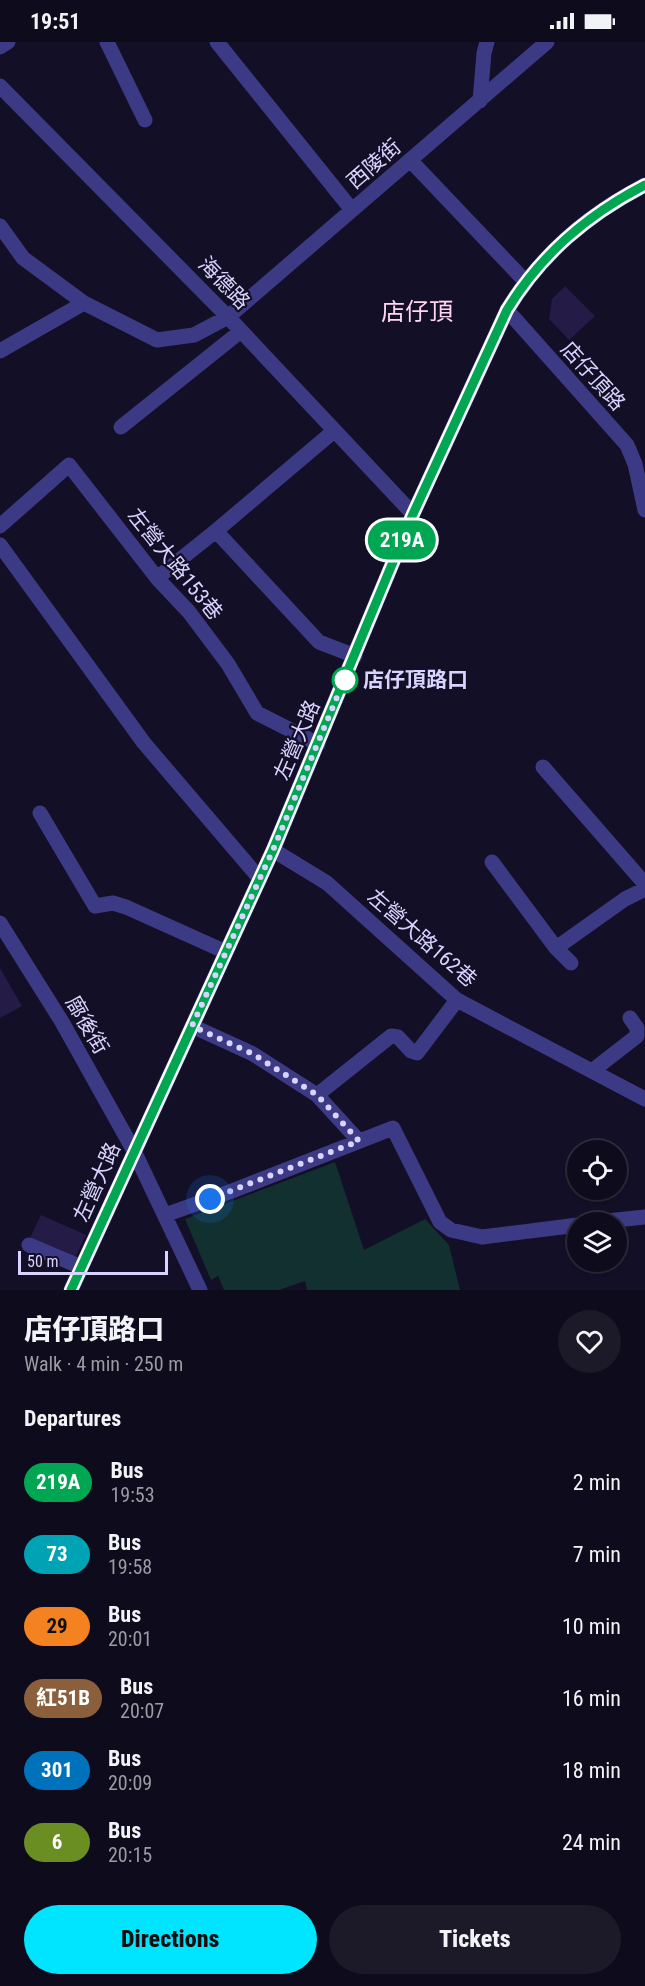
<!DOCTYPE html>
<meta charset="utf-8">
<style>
:root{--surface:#0e0b1c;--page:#1c1929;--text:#f1f3f6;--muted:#9b9ba3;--line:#2e2b3b;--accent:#00e5ff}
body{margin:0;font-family:"Roboto Condensed","Noto Sans TC",sans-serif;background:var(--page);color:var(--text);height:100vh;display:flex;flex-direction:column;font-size:22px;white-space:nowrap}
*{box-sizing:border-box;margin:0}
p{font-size:20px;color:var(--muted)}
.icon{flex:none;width:33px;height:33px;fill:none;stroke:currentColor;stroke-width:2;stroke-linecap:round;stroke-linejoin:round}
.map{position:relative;height:1248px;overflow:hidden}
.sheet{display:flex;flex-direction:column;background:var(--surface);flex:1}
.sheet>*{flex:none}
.badge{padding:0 12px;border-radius:20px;font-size:21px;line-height:39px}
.buttons{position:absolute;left:567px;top:1098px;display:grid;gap:12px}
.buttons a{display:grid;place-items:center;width:60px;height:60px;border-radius:50%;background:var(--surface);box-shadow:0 2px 4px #0004,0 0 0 2px var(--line);font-size:30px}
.scale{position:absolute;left:18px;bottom:15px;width:150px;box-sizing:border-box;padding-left:6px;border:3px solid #d9d4ff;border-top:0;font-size:16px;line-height:21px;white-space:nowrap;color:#d9d4ff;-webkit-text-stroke:4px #130f26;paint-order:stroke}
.you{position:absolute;width:30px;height:30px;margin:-15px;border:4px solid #fff;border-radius:50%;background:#1a73e8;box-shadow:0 0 0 9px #1a73e833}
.map>.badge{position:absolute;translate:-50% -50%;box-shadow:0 0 0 3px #fff}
h2{padding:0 24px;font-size:22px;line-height:54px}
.round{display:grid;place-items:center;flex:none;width:63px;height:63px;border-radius:32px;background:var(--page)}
.overview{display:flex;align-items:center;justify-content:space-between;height:102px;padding:0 24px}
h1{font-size:28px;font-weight:800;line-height:45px}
.button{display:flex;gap:12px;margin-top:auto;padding:12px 24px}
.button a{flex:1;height:69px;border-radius:36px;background:var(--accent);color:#111;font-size:24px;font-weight:800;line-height:69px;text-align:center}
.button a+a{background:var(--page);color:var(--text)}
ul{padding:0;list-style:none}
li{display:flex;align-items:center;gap:18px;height:72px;padding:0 24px}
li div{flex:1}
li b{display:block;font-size:22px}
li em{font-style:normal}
li .badge{min-width:66px;font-weight:700;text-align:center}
.status{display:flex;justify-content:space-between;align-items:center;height:42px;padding:0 30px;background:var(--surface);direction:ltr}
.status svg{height:16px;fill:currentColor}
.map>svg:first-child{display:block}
</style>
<div class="status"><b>19:51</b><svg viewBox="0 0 49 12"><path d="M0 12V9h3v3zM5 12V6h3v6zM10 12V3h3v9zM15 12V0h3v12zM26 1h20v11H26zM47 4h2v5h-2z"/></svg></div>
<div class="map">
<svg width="645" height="1248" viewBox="0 0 645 1248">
<rect width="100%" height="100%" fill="#130f26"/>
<path fill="#12302f" d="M335 1120 364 1208 425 1177 449 1203 460 1248H307L305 1239 279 1248H224L218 1234 211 1238 185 1177Z"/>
<path fill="#241b47" d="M565 244 595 274 569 298 549 277 552 257Z
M0 926 22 964 0 976Z
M41 1173 86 1193 74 1218 29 1198Z"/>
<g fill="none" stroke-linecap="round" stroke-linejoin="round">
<path stroke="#3d3a85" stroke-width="15" d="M107 0 145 78
M217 0 352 168
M0 5 8 0
M0 44 228 275 413 472
M480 59 484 11 487 0
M410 118 525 239
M0 184 23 216 84 261 157 298 194 293 228 275 547 0
M507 268 627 403 635 422 645 468
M0 309 84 261
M121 385 241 289
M0 484 69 423 157 536 189 570 228 622 257 671 318 702
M216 489 319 600 355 614
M0 503 144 701 260 837
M157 536 217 488 334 389
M543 725 645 842
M40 771 95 864 113 861 126 865 226 910
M273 808 327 841 457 958 645 1057
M492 820 556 906 571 921
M0 881 62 980 134 1109 200 1248
M556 906 625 857 645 847
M192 984 253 1012 317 1053 359 1099
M592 1029 637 994V986L630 976
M317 1053 391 994 398 995 411 1009 417 1011 457 958
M165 1173 232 1149 393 1086 440 1180 451 1188 482 1195 578 1183
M598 1180 645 1175
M29 1203 81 1225
M71 1248 273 808 413 472 507 268C541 212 587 173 645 143"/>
</g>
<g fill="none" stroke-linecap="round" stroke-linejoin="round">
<defs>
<path id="line" d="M71 1248 273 808 413 472 507 268C541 212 587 173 645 143"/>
</defs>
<use href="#line" stroke="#fff" stroke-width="14"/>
<use href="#line" stroke="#00a651" stroke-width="9"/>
<path stroke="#d9d4ff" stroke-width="6" stroke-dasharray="0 10.8" d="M210 1157 359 1099 317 1053 253 1012 192 984 273 808 345 636V638"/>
</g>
<circle fill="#fff" stroke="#00a651" stroke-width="3" cx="345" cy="638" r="12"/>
<g text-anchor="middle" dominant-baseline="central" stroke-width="4.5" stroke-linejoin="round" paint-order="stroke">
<g font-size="21" fill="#d9d4ff" stroke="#130f26">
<text transform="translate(374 122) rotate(-41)">西陵街</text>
<text transform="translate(224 241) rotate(46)">海德路</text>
<text transform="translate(593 334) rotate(48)">店仔頂路</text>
<text transform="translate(175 522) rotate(51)">左營大路153巷</text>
<text transform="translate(297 698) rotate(-67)">左營大路</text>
<text transform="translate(422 896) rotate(41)">左營大路162巷</text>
<text transform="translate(87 983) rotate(60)">廍後街</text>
<text transform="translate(97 1140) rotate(-66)">左營大路</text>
</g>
<g font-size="21" font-weight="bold" fill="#d9d4ff" stroke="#130f26" text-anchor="start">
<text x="363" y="638">店仔頂路口</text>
</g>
<g font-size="24" fill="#ffd6f0" stroke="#130f26">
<text x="417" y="270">店仔頂</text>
</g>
</g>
</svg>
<div class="buttons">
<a><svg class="icon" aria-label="locate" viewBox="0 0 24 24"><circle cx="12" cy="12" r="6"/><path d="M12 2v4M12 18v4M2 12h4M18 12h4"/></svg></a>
<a><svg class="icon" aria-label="layers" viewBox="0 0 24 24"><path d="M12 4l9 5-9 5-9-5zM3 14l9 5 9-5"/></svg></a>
</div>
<div class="scale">50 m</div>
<div class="you" style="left:210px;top:1157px"></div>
<b class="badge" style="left:402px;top:498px;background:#00a651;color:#fff">219A</b>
</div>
<section class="sheet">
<div class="overview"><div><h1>店仔頂路口</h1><p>Walk · 4 min · 250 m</p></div><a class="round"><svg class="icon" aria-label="heart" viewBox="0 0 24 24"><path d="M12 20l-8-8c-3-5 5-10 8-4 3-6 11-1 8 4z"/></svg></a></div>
<h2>Departures</h2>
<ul>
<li><span class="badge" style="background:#00a651;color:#fff">219A</span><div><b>Bus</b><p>19:53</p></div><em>2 min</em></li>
<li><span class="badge" style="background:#00a3b4;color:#fff">73</span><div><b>Bus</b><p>19:58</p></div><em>7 min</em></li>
<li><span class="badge" style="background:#f58220;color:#111">29</span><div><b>Bus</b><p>20:01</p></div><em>10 min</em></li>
<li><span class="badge" style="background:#8b5e3c;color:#fff">紅51B</span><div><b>Bus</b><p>20:07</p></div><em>16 min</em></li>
<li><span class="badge" style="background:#0072bc;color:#fff">301</span><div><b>Bus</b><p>20:09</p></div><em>18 min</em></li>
<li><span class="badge" style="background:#6b8e23;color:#fff">6</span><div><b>Bus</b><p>20:15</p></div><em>24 min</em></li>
</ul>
<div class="button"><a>Directions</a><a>Tickets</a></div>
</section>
